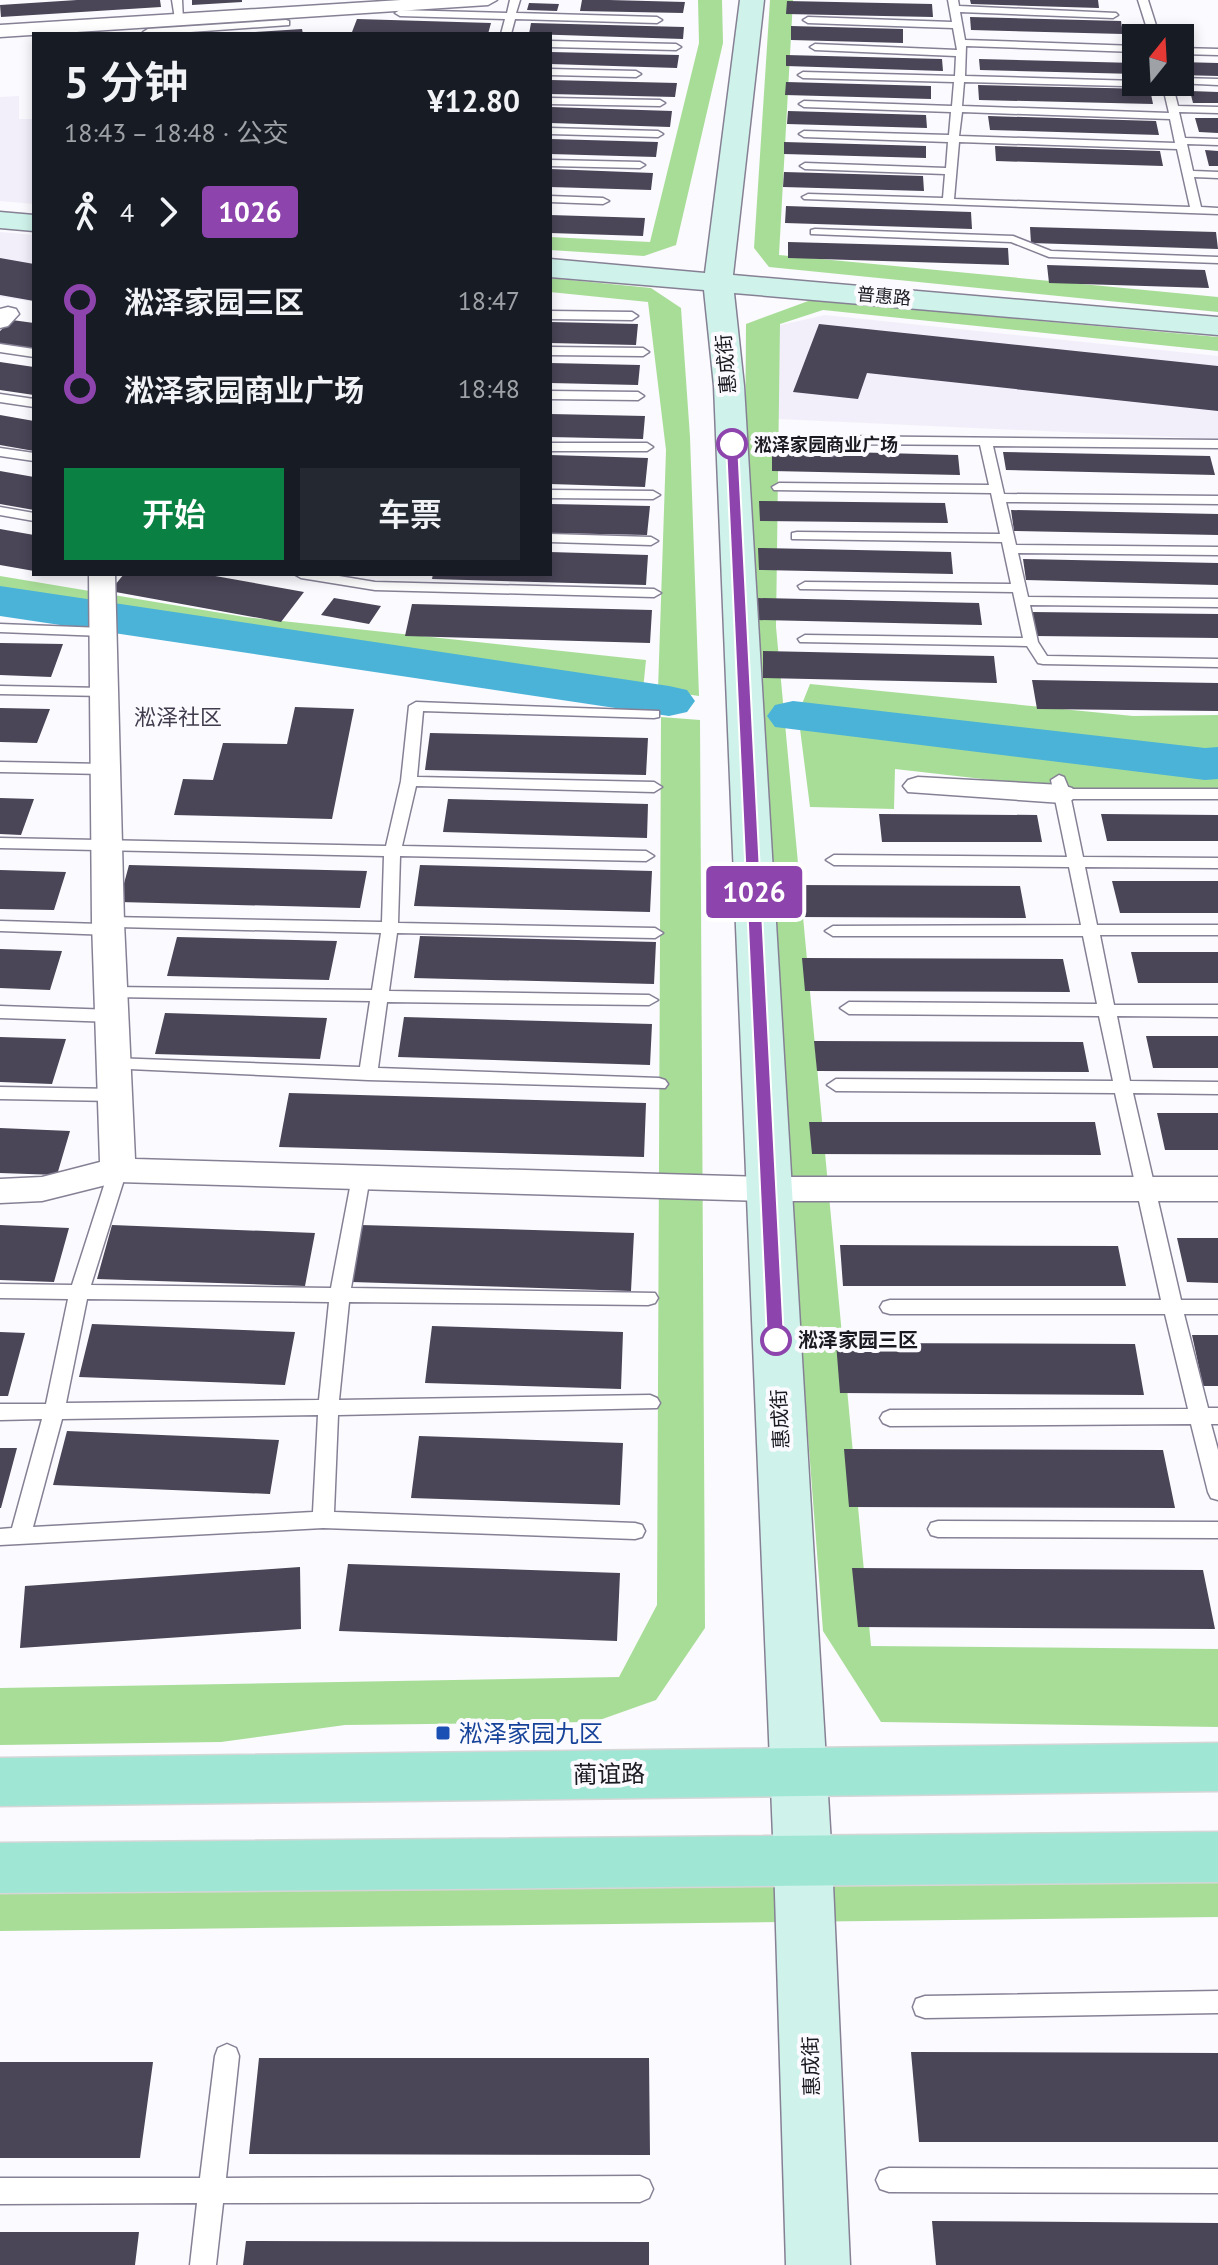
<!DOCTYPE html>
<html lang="zh">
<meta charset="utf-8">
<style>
:root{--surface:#171b24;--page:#242831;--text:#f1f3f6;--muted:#9ea1a6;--accent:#0b8043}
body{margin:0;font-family:"PT Sans","Noto Sans SC",sans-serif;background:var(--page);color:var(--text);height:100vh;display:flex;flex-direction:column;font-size:30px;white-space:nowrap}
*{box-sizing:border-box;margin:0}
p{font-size:26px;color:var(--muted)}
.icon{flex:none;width:44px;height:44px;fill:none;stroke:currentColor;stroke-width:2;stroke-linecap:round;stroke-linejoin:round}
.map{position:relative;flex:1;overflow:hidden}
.drawer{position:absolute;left:32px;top:32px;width:520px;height:544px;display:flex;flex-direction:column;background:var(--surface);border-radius:0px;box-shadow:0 4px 12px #0003}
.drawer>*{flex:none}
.badge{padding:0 16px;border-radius:6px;font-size:28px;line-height:52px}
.needle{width:52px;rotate:18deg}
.tools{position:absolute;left:1122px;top:24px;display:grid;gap:16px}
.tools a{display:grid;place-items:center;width:72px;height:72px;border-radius:0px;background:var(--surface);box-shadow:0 4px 12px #0003;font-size:40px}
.map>.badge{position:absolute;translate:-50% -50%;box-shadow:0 0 0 4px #fff}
.legs{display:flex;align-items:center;gap:12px;height:88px;padding:0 32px;font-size:26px}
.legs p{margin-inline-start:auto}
.head{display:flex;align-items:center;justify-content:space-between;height:136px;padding:0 32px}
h1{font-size:44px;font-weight:600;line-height:60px}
.action{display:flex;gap:16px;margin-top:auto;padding:16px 32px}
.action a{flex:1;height:92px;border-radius:0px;background:var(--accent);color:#fff;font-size:32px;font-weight:600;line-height:92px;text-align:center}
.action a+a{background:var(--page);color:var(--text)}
ul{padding:0 32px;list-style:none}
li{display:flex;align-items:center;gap:28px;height:88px;font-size:30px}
li i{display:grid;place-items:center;width:12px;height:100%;margin:0 10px;background:currentColor}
li i::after{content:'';width:20px;height:20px;margin:-10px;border:6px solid;border-radius:50%;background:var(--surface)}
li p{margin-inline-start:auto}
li:first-child i{background:linear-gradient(#0000 50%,currentColor 0)}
li:last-child i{background:linear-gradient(currentColor 50%,#0000 0)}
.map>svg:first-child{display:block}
</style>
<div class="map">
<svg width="1218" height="2265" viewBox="0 0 1218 2265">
<rect width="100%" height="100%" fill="#fbfafe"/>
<path fill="#f2effb" d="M19 96V119H34V204L0 201V97Z
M0 232 34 235V302L0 297Z
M825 315 1218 356V439L755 418 759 330Z"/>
<path fill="#a8dd98" d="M698 0H722L723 43 676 245 644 256 550 250V237L650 242 699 43Z
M770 0H793L779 255 1218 297V312L769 267 754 248Z
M550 278 651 288 681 308 690 437 699 696 658 690 666 450 648 302 550 292Z
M811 300 1218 337V351L823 310 780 324 776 627 871 1646 1218 1649V1727L881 1722 823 1631 744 601 746 324Z
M0 576 245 617 646 660 643 690 0 598Z
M810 684 1133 716 1218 715V751L802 704Z
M661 717 700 720 705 1628 656 1700 594 1722 345 1725 221 1742 0 1745V1688L619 1677 657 1605Z
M800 729 1218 773V798L1071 789 895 769 894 809 810 807Z
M1218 1850V1917L0 1931V1855Z"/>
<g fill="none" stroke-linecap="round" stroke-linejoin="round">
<path fill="#4bb3d8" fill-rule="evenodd" d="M0 586 669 686 687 690 695 701 687 712 669 716 0 616Z
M793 701 1205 748 1218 747V779L1205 780 775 727 767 716 775 705Z"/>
</g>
<path fill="#4a4557" d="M77 0H160L161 7 1 17 0 5Z
M192 0H242V2L192 5Z
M582 0H609L685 2 683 13 580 11Z
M970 0H1098L1099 8 971 4Z
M787 1 932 4 933 17 786 14Z
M529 3 559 4 557 11 527 10Z
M970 17 1121 21 1123 34 971 30Z
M357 19 491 23 488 34 352 32Z
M531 23 684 27 683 39 529 34Z
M791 26 903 29V43L791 40Z
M302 29 303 34H255V32Z
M550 52 679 55 677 68 550 64Z
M786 55 942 59 943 71 786 66Z
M979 59 1136 63V74L980 70Z
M1180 62 1218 63V76L1180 75Z
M550 80 677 83 675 97 550 94Z
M786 82 931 86V99L785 95Z
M978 85 1150 89 1153 104 979 100Z
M1190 91 1218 92V103H1193Z
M550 107 672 111 670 127 550 123Z
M788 111 926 115 927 128 787 124Z
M988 116 1156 121 1159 135 990 130Z
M1195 118H1218V133L1199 132Z
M550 139 658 142 656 157 550 154Z
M784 142 926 146V158L784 154Z
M995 146 1160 151 1163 166 996 161Z
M1205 150 1218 151V166H1209Z
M550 169 653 173 651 190 550 187Z
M784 172 923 176 924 191 783 187Z
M786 206 971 212 972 229 785 223Z
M550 215 645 218 643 236 550 233Z
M1030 227 1216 232 1218 249 1031 243Z
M788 242 1008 248 1009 265 788 258Z
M0 258 34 264V301L0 295Z
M1047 265 1205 270 1209 288 1049 283Z
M12 320 34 323V349L0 344V331Z
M550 322 638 324 636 345 550 343Z
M819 324 1218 366V411L867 373 858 399 793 392Z
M0 362 34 367V395L0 390Z
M550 363 640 365 638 385 550 383Z
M550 414 645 416 643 439 550 437Z
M0 415 34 421V451L0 445Z
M772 450 958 455 960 475 772 471Z
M1003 452 1210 456 1215 475 1006 470Z
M550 455 648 458 645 487 550 484Z
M0 471 34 477V510L0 504Z
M759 501 945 503 948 523 760 521Z
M550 504 650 506 647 535 550 533Z
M1011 510 1218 514V535L1014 531Z
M0 529 34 535V571L0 565Z
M758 548 951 552 953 574 759 570Z
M550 552 648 555 646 585 432 579 433 574H550Z
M1023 559 1218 563V585L1026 580Z
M124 574H204L304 592 281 622 110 591Z
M334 598 381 606 369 624 321 615Z
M757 598 979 603 982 625 757 620Z
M412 604 652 610 650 643 405 636Z
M1031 612 1218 614V638L1035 636Z
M0 643 63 644 51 677 0 675Z
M763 651 994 656 997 683 763 678Z
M1032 680 1218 683V711L1037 709Z
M295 707 354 709 332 819 174 815 183 779 213 780 223 743 287 744Z
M0 708 50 709 37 743 0 742Z
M430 733 648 738 646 775 425 770Z
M0 798 34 799 21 835 0 834Z
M448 799 648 804 647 838 443 832Z
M879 814 1037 815 1042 842H882Z
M1101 814 1218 815V841H1107Z
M129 865 367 871 360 908 119 902Z
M420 865 652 871 650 912 414 906Z
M0 870 66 872 54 910 0 909Z
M1112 881H1218V913H1120Z
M795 885 1020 886 1026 918 798 917Z
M420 936 656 942 654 984 414 978Z
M177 937 337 941 329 980 167 976Z
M0 949 62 951 50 990 0 988Z
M1131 952H1218V983H1138Z
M802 958 1063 959 1070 992 805 991Z
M165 1013 327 1018 320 1059 155 1054Z
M404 1017 652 1024 650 1065 398 1057Z
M1146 1036H1218V1068H1153Z
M0 1037 66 1039 52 1084 0 1082Z
M814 1041 1083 1042 1089 1072 817 1071Z
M289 1093 646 1103 644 1157 279 1147Z
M1157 1113H1218V1150H1165Z
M809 1122H1095L1101 1155 812 1154Z
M0 1128 70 1131 57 1175 0 1173Z
M0 1225 69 1228 54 1282 0 1280Z
M112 1225 315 1233 305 1286 97 1279Z
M361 1225 634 1233 631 1291 352 1282Z
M1177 1238H1218V1283L1187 1282Z
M840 1245 1118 1246 1126 1286H843Z
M92 1324 295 1332 285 1385 79 1377Z
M432 1326 623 1332 621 1389 425 1383Z
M0 1332 25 1333 8 1396H0Z
M1192 1335H1218V1386H1203Z
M836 1343 1135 1344 1144 1395 840 1393Z
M67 1431 279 1440 270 1494 53 1485Z
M419 1436 623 1443 620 1505 411 1498Z
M0 1448H17L1 1508H0Z
M844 1449 1163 1450 1175 1508 849 1507Z
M348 1564 620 1573 617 1641 339 1631Z
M300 1567 301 1629 20 1648 25 1586Z
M852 1568 1203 1570 1215 1629 858 1627Z
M911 2052 1218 2053V2142H919Z
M259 2058H649L650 2155 249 2154Z
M0 2062H153L140 2158H0Z
M932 2221 1218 2223V2265H936Z
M0 2232H139L135 2265H0Z
M246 2241 649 2242V2265H243Z"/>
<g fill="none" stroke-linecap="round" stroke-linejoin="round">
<defs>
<path id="lane" d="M172 0H182L183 21 175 19Z
M510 0H520L516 13 657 17 662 20 657 23 515 19 511 34H501L505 19 400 16 395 13 400 10 507 13Z
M948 0H958L959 6 1116 13 1118 15 1113 18 960 12 965 40 1136 46V52L966 46 965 76 1172 82 1178 106 1218 107V113L1179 112 1185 138 1218 139V145L1187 144 1193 171 1218 172V178L1194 177 1201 207 1218 208V214L804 199 802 197 808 194 943 198 945 174 805 169 800 166 805 163 946 168 948 142 804 137 799 134 804 131 949 135 951 112 804 107 799 104 804 101 952 106 954 82 803 78 798 75 803 72 955 76 956 56 815 50 810 47 815 44 957 50 953 28 808 23 803 20 808 17 952 22ZM964 82 1163 87 1169 113 962 106ZM962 112 1170 119 1175 143 959 136ZM959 142 1177 149 1190 207 954 199Z
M1138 0H1148L1160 38H1150Z
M286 20 289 21V25L163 34 143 32 148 29Z
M550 41 676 44 681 47 676 50 550 47Z
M1180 48 1218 49V55L1180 54Z
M550 69 636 71 641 74 636 77 550 75Z
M1180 78 1218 79V85L1176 83 1180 82Z
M550 98 660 100 665 103 660 106 550 104Z
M550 128 658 131 663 134 658 137 550 134Z
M550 160 640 162 645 165 640 168 550 166Z
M550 196 603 198 609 201 603 204 550 202Z
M815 229 1013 236 1051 251 1218 257V263L1049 257 1011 242 811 234V230Z
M550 311 632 312 638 316 632 320 550 319Z
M0 344 34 349V357L0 352Z
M550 347 643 348 649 352 643 356 550 355Z
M550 391 638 392 644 396 638 400 550 399Z
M0 394 34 399V407L0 402Z
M831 436 1218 440V448L993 446 1004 494 1218 496V504L1006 502 1016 545 1218 547V555L1018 553 1028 597 1218 599V607L1030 605 1038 642 1047 656 1218 659V667L1043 664 1038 663 1027 646 800 642 798 639 805 635 1023 638 1013 592 800 589 798 586 805 582 1011 584 1002 542 792 539V533L797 532 1000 534 991 493 774 490 772 487 779 483 989 485 980 445 838 444 839 452 832 456 825 452V440Z
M550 443H647L653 447 647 451H550Z
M0 448 34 453V461L0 456Z
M550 490 653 491 660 495 653 499 550 498Z
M0 507 34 513V521L0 515Z
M550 534 651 537 658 541 651 545 550 542Z
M294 574H327L375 582 654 589 661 593 654 597 375 590 301 578Z
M0 624 103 628 110 632 103 636 0 632Z
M0 686 104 688 111 692 104 696 0 694Z
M416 702 659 711V717L654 718 423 711 417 777 654 782 662 787 654 792 416 786 402 846 646 851 654 856 646 861 400 856 398 923 655 928 663 933 655 938 397 933 389 991 649 995 658 1000 649 1005 387 1002 378 1068 659 1078 665 1080 668 1084 665 1088 368 1080 107 1068 104 1064 113 1058 360 1067 370 1001 112 997 104 992 112 987 372 990 381 933 117 927V934L111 935 0 931V921L101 924 102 918 108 917 382 922 384 856 0 848V838L386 846 401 781 409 706Z
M0 762 105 764 113 769 105 774 0 772Z
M1059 775 1064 777 1069 789H1218V799H1071L1083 857 1218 858V868L1085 867 1097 925H1218V935H1100L1114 1005H1218V1017L1117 1016 1130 1081 1218 1082V1094L1133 1093 1181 1300H1218V1314H1184L1208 1408H1218V1424H1211L1218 1450V1500L1211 1498 1208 1492 1191 1424 890 1426 883 1423 880 1418 883 1413 890 1410 1188 1409 1165 1314H890L883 1312 880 1307 883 1302 890 1300H1161L1115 1093 836 1091 827 1085 836 1079 1113 1081 1099 1016 849 1014 840 1008 849 1002 1097 1004 1083 936H833L825 931 833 926 1081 925 1069 867 834 865 826 860 834 855 1067 857 1051 780Z
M0 1006 113 1010 122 1016 113 1022 0 1018Z
M0 1087 115 1089 124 1095 115 1101 0 1099Z
M118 1164 127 1170 91 1285 331 1288 352 1177 361 1171 370 1177 351 1288 655 1293 658 1298 655 1303 648 1305 349 1302 339 1400 650 1395 657 1398 660 1403 657 1408 338 1415 334 1512 635 1523 642 1525 645 1531 642 1537 635 1539 323 1528 0 1545V1529L12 1528 42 1419 0 1420V1404H46L68 1299 0 1298V1284L72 1285 109 1170ZM87 1299 329 1302 319 1400 66 1403ZM318 1415 313 1512 33 1527 62 1419Z
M938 1521 1218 1522V1538L938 1537 931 1535 928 1529 931 1523Z
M1218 1991V2013L925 2018 916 2015 913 2007 916 1999 925 1996Z
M227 2044 236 2048 239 2056 226 2178 640 2176 649 2180 653 2189 649 2198 640 2202 223 2203 216 2265H190L197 2203 0 2204V2178H200L215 2056 218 2048Z
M889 2168 1218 2169V2193L889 2192 880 2189 876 2180 880 2171Z"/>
<path id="street" d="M401 0H497L488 5 0 37V25Z
M8 307 16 309 19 314 8 326 0 328V309Z
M89 574H115L124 922 135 1159 768 1177H1218V1201H768L118 1182 42 1201 0 1203V1179L42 1177 100 1162 92 922Z
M918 777 1062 785 1072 788 1077 794 1072 800 1062 803 908 792 903 786 908 780Z"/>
<path id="secondary" d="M740 0H764L733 275 1218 317V335L734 293 744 386 832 1861 850 2265H786L774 1861 714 386 704 290 550 277V259L705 273Z
M0 212 34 215V231L0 228Z"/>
<path id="primary" d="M1218 1743V1791L0 1806V1758Z
M1218 1832V1882L0 1893V1843Z"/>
</defs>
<use href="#lane" stroke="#868095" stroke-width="3"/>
<use href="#street" stroke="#868095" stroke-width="3"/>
<use href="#secondary" stroke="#868095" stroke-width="3"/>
<use href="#primary" stroke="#d6d6d7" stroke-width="3"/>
<use href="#lane" fill="#fff" fill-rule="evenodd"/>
<use href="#street" fill="#fff" fill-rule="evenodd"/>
<use href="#secondary" fill="#cff3ea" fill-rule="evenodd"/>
<use href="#primary" fill="#a0e6d4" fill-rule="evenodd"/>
</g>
<path fill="#8e44ad" stroke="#fff" stroke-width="2" d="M732 441 738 444 784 1340 776 1346 767 1340 726 444Z"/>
<g fill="#fff" stroke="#8e44ad" stroke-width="4">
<circle cx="732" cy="444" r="14"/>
<circle cx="776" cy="1340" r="14"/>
</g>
<rect fill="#1a4fb4" stroke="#fbfafe" stroke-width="3" x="435" y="1725" width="16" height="16" rx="4"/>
<g text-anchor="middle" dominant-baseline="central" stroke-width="8" stroke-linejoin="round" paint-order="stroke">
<g font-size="18" fill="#1b1921" stroke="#fbfafe">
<text transform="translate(884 296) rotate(5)">普惠路</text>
</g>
<g font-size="18" font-weight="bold" fill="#1b1921" stroke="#fbfafe" text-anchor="start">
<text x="754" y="444">淞泽家园商业广场</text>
</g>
<g font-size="20" fill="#1b1921" stroke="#fbfafe">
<text transform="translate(726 364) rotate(-95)">惠成街</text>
<text transform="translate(780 1419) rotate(-93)">惠成街</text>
<text transform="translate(811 2066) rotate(-92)">惠成街</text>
</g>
<g font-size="20" font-weight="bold" fill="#1b1921" stroke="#fbfafe" text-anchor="start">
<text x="798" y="1340">淞泽家园三区</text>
</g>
<g font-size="22" fill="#403b4d" stroke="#fbfafe">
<text x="178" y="717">淞泽社区</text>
</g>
<g font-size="24" fill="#164399" stroke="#fbfafe" text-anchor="start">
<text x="459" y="1733">淞泽家园九区</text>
</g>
<g font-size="24" fill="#1b1921" stroke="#fbfafe">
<text transform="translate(609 1774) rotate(-1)">蔺谊路</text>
</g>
</g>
</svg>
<div class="tools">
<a><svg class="needle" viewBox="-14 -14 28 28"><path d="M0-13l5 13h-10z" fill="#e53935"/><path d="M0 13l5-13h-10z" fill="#9ea1a6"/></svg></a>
</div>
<b class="badge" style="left:754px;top:892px;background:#8e44ad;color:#fff">1026</b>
<section class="drawer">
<div class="head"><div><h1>5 分钟</h1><p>18:43 – 18:48 · 公交</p></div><b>¥12.80</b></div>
<div class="legs"><svg class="icon" aria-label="walk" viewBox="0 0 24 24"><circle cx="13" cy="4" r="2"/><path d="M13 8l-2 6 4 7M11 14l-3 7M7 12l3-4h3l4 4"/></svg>4<svg class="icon" aria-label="forward" viewBox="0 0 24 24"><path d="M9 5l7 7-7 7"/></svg><b class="badge" style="background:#8e44ad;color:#fff">1026</b></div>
<ul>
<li><i style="color:#8e44ad"></i><b>淞泽家园三区</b><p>18:47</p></li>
<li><i style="color:#8e44ad"></i><b>淞泽家园商业广场</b><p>18:48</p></li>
</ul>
<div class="action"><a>开始</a><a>车票</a></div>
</section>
</div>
